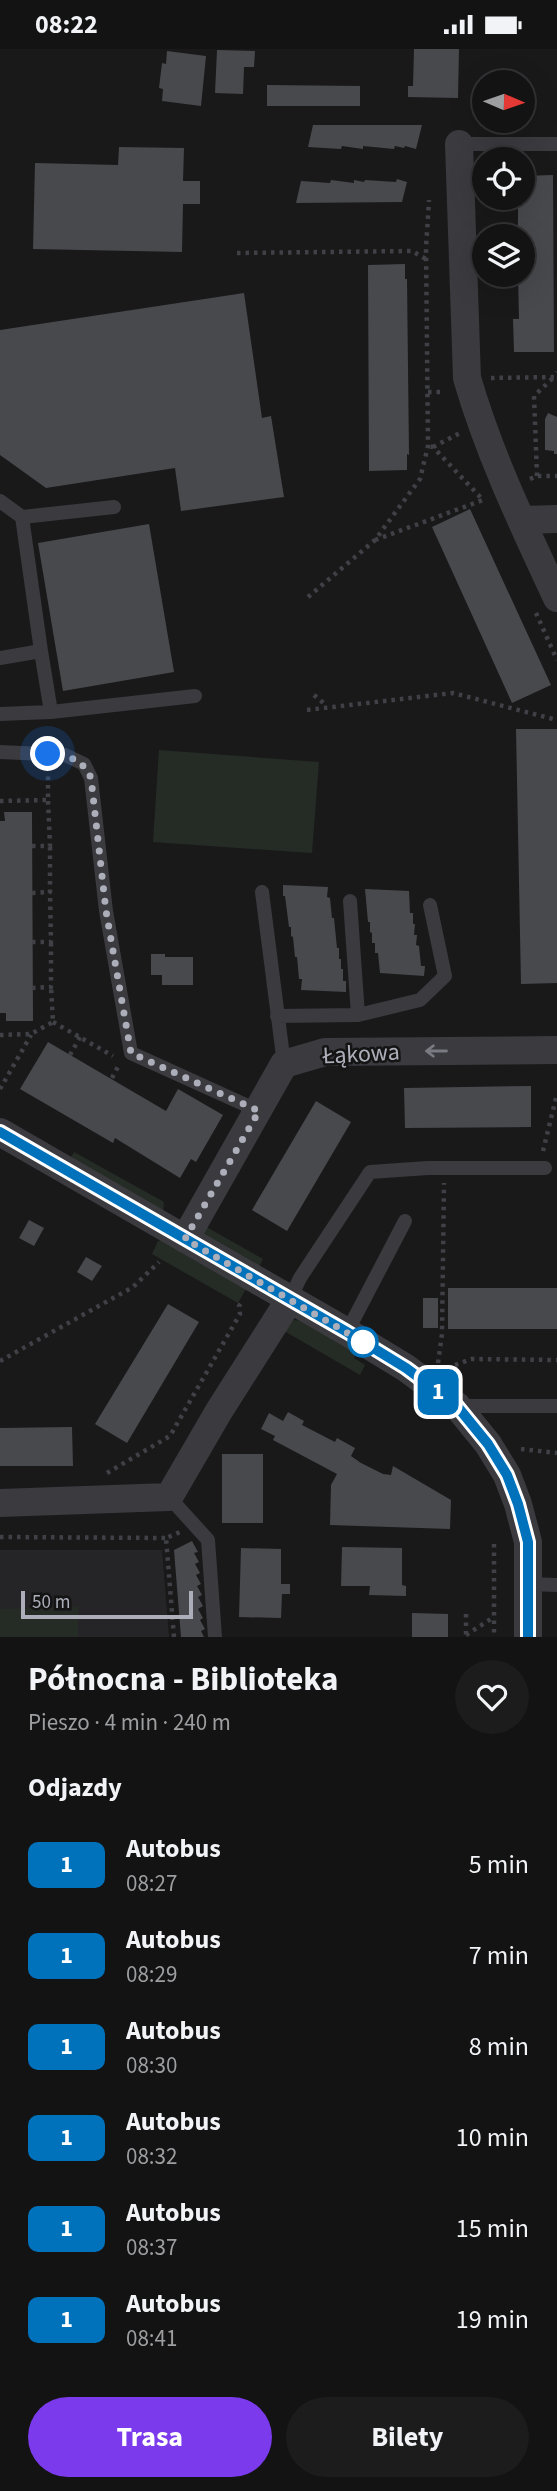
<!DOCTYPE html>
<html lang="pl">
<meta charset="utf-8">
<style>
:root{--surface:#131314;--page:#1c1c1d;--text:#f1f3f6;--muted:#9d9ea0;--line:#323234;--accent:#7c3aed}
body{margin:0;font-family:"Source Sans 3",sans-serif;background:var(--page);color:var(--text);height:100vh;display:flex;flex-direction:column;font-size:26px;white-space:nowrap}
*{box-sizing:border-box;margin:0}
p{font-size:23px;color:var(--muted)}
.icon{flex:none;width:38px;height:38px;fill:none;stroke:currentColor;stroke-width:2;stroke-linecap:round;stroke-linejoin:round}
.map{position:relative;height:1588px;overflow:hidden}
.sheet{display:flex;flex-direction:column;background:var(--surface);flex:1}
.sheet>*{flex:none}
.badge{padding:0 14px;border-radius:10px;font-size:24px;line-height:46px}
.needle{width:46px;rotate:92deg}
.tools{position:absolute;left:472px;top:21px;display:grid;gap:14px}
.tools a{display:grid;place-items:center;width:63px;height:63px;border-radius:50%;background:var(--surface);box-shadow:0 7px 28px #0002,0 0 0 2px var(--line);font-size:35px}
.scale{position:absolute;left:21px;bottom:18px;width:172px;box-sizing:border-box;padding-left:7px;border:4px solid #acafb9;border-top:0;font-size:19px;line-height:24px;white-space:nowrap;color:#acafb9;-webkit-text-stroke:5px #141415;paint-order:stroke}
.you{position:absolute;width:35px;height:35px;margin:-18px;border:5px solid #fff;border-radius:50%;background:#1a73e8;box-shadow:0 0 0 10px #1a73e833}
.map>.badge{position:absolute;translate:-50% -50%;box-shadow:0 0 0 4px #fff}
h2{padding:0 28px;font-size:26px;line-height:63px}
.round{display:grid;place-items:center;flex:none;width:74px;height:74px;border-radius:37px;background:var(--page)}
.headline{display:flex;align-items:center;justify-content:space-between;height:119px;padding:0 28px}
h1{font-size:33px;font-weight:700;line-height:52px}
.button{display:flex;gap:14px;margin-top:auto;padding:14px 28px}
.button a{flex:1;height:80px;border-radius:42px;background:var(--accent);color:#fff;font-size:28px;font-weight:700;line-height:80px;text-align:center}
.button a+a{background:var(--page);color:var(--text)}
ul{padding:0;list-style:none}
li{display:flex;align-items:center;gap:21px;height:91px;padding:0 28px}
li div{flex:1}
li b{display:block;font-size:26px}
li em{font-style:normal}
li .badge{min-width:77px;font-weight:700;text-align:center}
.status{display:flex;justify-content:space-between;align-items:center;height:49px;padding:0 35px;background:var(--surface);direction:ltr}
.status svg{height:19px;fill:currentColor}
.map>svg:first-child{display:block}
</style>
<div class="status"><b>08:22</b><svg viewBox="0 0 49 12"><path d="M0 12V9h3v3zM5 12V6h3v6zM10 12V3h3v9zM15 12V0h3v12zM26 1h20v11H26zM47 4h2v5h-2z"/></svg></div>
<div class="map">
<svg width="557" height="1588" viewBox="0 0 557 1588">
<rect width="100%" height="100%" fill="#19191a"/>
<path fill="#252527" d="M0 1501H162L169 1588H0Z"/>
<path fill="#252c26" d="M159 701 319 713 312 804 153 793Z
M74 1103 164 1153 163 1162 70 1110Z
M203 1176 263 1210 259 1218 203 1184Z
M162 1191 246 1240 238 1254 152 1205 158 1192Z
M293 1271 304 1272 357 1303 354 1309 365 1316 360 1326 279 1279Z
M78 1558V1588H0V1560Z"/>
<path fill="#48494d" d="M414 0H459L458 49 408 48V37H413Z
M217 1 255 2 254 18H244L243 45 215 44Z
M167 2 206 7 201 57 162 52 163 40 159 39 162 14 166 15Z
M267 36 360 37V57H267Z
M313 76H422L416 100 405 97 404 99 395 97 394 100 363 97V100L342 97 341 100 308 98Z
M119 98 184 99 183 132H200V155H183L182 203 33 200 35 114 118 116Z
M553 126 554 303H514L513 270H519L518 226H523V187H518V159L513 160V149H523V127Z
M397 130 407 133 402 153 296 154 301 132 330 134 331 131 354 134V131L364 133 365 131 396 133Z
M405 215V230H407L409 406 407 405V421L369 422 368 216Z
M244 244 262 369 271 367 284 448 181 462 175 419 46 439 0 406V281Z
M548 364 557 368V405H554V402L545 401V370Z
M470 460 551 636 512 654 432 478Z
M149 475 174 623 63 642 38 494Z
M516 680H557V934L521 935Z
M4 763H32L33 972H6V964H0V772H5Z
M283 836 328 838 327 848 330 849 332 869H334L337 899H339V910H341V920H343V932H346V943L301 941 302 930H299L297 908H295L293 888 291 887V878H289L285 847H283Z
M365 840 409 842 410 864H413V875H415L414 886H417L416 896 419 897 421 917H425L424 927 380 924 378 904H375V894H372V884L370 883V873H368Z
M151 905H165V908H193V936H162V926H151Z
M48 993 166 1062 178 1040 223 1066 196 1113 191 1110 180 1129 115 1089 113 1094 20 1040Z
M531 1037V1078L405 1079 404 1039Z
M316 1052 351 1073 287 1182 252 1161Z
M29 1171 44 1179 34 1197 19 1189Z
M86 1208 102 1217 92 1232 77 1223Z
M448 1239H557V1280H448Z
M423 1249H438V1279H423Z
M168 1255 199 1273 127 1394 95 1375Z
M288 1363 304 1372 302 1376 335 1393 337 1389 355 1399 351 1407 361 1414 383 1425 391 1426 393 1417 451 1451 450 1480 330 1476 331 1436 337 1425 273 1391 275 1387 261 1380 269 1364 283 1372Z
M72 1378 73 1417H0V1379Z
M222 1405H263V1474H222Z
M192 1492 198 1503 194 1504 199 1513 195 1515 200 1524 196 1526 201 1535 197 1537 202 1546 198 1548 203 1557 198 1560 203 1569 200 1571 205 1580 201 1582 204 1588H181L174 1501Z
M342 1498 402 1499V1536L406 1537V1547L369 1546 370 1537H341Z
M241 1499 281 1500V1535H290V1545H282L281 1569 239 1568Z
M412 1564 448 1565V1588H412Z"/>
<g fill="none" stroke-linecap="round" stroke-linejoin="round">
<path stroke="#404146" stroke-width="4.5" stroke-dasharray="3.5 5" stroke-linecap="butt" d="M237 204 412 202 426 210
M491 329 554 328 557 323
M428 343H443
M433 398 460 384
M537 427 534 347 554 328H557
M530 430 537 427H557
M375 491 483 451 433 398 428 397
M308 548 375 491 420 430 428 397 426 199 429 151
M536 564 557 611
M314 646 327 657
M307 661 453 644 557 671
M0 752 48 751V723
M32 797H50L48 751
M32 844 50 843V797
M32 893H51L50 843
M32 939 51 938V893
M53 973 113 1007
M0 986 31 985 53 973 51 938
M70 1006 80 988
M112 1029 120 1014
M0 1040 31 986
M543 1102 557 1045
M0 1312 133 1238 159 1213
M438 1314 442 1285 444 1134
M447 1319 471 1310 557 1311
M521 1400 557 1404
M107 1424 170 1387 240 1265 239 1257 243 1251
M0 1488 166 1489
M494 1495V1588
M466 1565V1587
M466 1586 494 1568
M174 1588 166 1489 180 1483"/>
<path stroke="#3a3a3f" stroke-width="14" d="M459 95H557
M0 452 22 468 41 602 0 609
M22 468 114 458
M41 602 51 663
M0 665 51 663 195 647
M0 703 65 706 84 715 91 729 106 862 131 1004 259 1062
M262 843 284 1015
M350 852 358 966
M277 967 358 966 420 951 445 927 430 856
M290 1250 300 1229 370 1123 428 1119H545
M347 1283 405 1172
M459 1357H557
M169 1448 208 1491 215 1588
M529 1535 557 1536"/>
<path stroke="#3a3a3f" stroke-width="28" d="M459 95 467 329C489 405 524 478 557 549
M521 471 557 470
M0 1083 347 1283 406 1319 457 1357 488 1395 507 1426 518 1455 528 1493V1588
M185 1190 284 1015 325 1003 557 1001
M0 1454 169 1448 219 1362 290 1250"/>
</g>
<defs><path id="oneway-shaft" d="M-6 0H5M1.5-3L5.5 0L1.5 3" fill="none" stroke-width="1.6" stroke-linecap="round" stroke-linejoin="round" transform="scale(1.75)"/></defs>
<use stroke="#797a82" href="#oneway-shaft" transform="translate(436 1002) rotate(180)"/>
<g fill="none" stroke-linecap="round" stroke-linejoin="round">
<defs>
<path id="line" d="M0 1083 347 1283 406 1319 457 1357 488 1395 507 1426 518 1455 528 1493V1588"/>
</defs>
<use href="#line" stroke="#fff" stroke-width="16"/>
<use href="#line" stroke="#0072bc" stroke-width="10"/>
<path stroke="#acafb9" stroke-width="7" stroke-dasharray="0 12.6" d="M48 705C69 706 82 710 91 729L106 862 131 1004 259 1062 185 1190 363 1293"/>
</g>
<circle fill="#fff" stroke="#0072bc" stroke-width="3.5" cx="363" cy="1293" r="14"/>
<g text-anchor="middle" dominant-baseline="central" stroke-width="5" stroke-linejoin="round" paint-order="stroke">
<g font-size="24" fill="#acafb9" stroke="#141415">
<text transform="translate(361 1005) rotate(-3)">Łąkowa</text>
</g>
</g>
</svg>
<div class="tools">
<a><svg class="needle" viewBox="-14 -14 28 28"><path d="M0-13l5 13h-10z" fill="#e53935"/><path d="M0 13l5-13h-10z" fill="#9d9ea0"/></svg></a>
<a><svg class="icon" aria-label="locate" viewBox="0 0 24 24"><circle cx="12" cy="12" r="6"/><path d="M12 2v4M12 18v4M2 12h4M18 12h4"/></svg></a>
<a><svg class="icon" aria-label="layers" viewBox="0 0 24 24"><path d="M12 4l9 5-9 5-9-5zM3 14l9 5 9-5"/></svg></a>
</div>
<div class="scale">50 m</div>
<div class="you" style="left:48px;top:705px"></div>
<b class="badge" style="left:438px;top:1343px;background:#0072bc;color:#fff">1</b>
</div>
<section class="sheet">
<div class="headline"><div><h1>Północna - Biblioteka</h1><p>Pieszo · 4 min · 240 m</p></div><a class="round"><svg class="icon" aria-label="heart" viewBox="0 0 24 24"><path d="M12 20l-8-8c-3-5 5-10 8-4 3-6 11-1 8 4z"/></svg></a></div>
<h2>Odjazdy</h2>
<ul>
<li><span class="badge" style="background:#0072bc;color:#fff">1</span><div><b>Autobus</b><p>08:27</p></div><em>5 min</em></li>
<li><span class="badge" style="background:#0072bc;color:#fff">1</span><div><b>Autobus</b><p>08:29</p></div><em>7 min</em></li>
<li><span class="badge" style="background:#0072bc;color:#fff">1</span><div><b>Autobus</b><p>08:30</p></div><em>8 min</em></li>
<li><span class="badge" style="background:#0072bc;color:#fff">1</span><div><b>Autobus</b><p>08:32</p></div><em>10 min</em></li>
<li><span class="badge" style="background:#0072bc;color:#fff">1</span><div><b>Autobus</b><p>08:37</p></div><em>15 min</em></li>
<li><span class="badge" style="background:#0072bc;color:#fff">1</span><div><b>Autobus</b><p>08:41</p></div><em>19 min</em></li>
</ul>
<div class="button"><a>Trasa</a><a>Bilety</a></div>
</section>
